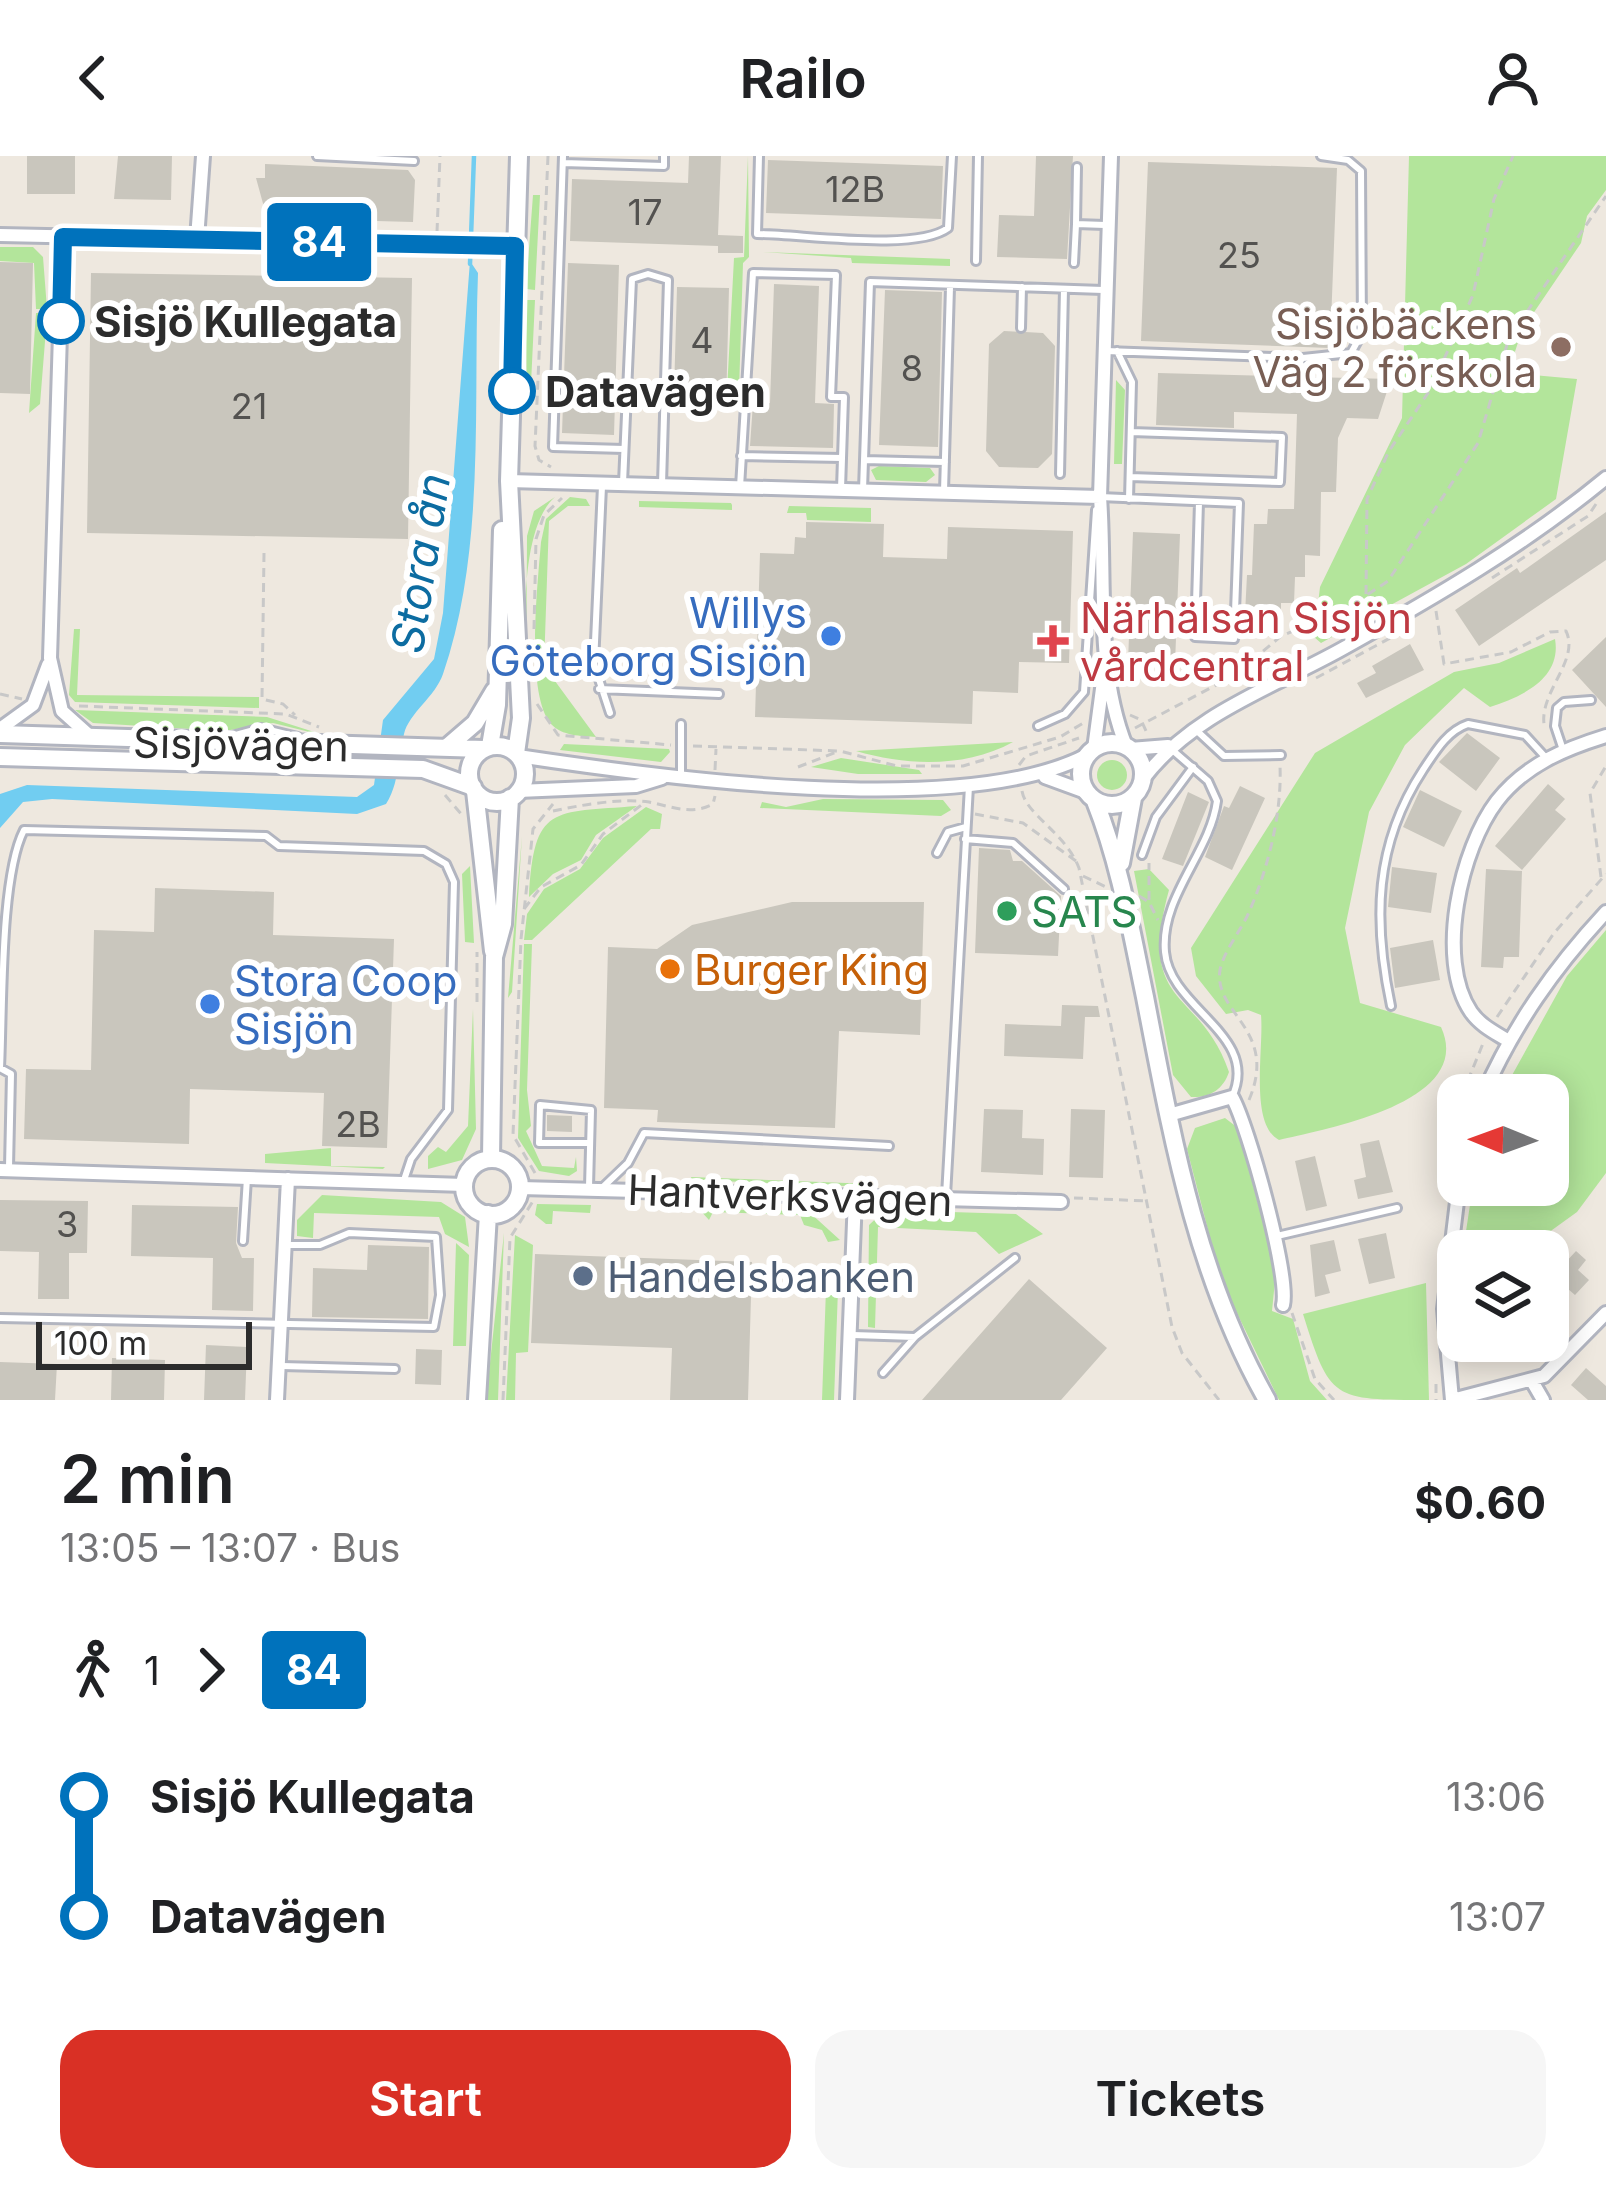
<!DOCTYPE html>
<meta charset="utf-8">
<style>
:root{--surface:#fff;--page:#f6f6f6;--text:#202124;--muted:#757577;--accent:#d93025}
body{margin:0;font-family:Inter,sans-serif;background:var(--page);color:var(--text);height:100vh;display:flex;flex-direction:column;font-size:45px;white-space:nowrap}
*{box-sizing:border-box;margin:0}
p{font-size:39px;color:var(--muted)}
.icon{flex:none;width:66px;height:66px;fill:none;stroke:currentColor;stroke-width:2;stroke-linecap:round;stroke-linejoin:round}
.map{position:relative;height:1244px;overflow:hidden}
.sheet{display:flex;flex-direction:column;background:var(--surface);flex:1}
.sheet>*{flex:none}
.badge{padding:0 24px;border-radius:9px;font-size:42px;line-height:78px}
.needle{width:78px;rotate:271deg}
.controls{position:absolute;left:1437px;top:918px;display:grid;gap:24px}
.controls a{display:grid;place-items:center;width:132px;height:132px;border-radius:24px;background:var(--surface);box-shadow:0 6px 30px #0003;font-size:60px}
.scale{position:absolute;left:36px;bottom:30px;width:216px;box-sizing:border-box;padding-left:12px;border:6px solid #2c2c2c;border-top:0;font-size:33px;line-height:42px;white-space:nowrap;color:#2c2c2c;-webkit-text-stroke:9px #fff;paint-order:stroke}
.map>.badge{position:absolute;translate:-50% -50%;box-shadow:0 0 0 6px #fff}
.legs{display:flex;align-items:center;gap:18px;height:132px;padding:0 60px;font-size:39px}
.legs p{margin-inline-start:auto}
.head{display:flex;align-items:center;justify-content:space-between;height:204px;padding:0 60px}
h1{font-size:66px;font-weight:600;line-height:90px}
.button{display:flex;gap:24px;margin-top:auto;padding:24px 60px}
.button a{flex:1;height:138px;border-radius:36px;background:var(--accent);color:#fff;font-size:48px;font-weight:600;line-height:138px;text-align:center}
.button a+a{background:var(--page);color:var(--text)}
ul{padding:0 60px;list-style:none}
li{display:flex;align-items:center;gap:42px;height:120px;font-size:45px}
li i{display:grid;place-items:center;width:18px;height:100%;margin:0 15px;background:currentColor}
li i::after{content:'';width:30px;height:30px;margin:-15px;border:9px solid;border-radius:50%;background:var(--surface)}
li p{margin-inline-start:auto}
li:first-child i{background:linear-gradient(#0000 50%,currentColor 0)}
li:last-child i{background:linear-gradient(currentColor 50%,#0000 0)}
header{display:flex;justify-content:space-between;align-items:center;height:156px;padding:0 60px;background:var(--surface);font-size:54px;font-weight:600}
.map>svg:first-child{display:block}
</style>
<header><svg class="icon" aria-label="back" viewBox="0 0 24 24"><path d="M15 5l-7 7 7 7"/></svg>Railo<svg class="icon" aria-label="person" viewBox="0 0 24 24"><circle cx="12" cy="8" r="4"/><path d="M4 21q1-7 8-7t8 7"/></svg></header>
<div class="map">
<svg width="1606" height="1244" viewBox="0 0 1606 1244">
<rect width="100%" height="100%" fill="#eee8df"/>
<path fill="#b3e59b" d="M748 0 749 101 743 107 739 235H727L734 102 744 101Z
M1409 0H1606V34L1587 60 1581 87 1522 174 1511 208 1533 219 1577 223 1556 343 1466 408 1321 487 1314 481 1320 431 1402 262Z
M533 39H540L535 134 526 133Z
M0 91H33L43 101 47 153H36L34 107 0 105Z
M763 96 950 103V110L852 107 851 102Z
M525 144H535L531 228H527Z
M36 157H47L42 172 46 173 40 248 29 257Z
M1116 224 1125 234 1122 308H1114Z
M879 310 930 312 935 319 926 326 876 324 871 314Z
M555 341C516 375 524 499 531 550L526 555 527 380 534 355Z
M570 341 586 343 590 350H568L549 365 544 510 596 581C581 580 562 580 551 568 525 538 538 425 541 386L546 363Z
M639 345 731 347 732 349V354L639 351Z
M789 350 871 352V366L807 364 806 357H787Z
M74 473H80L77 539 259 541V552L75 546 69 539Z
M1555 483C1562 523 1521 541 1490 551L1464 532 1405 589 1369 656 1345 772 1360 847 1441 871C1476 947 1324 973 1279 984 1249 968 1264 893 1261 859L1248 854 1226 858 1196 820 1191 792 1315 597 1454 516 1499 507Z
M75 554 267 561 330 581 273 567 224 575 93 567Z
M1013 586C966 612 907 610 856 595Z
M564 588 669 593 670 596 661 606 560 594Z
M841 602 919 614 922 618H858L811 611Z
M1097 619a15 15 0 1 1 30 0a15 15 0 1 1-30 0Z
M823 643 943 644 951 654 941 660 760 652 762 646 786 651Z
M637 650 596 679 581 704 553 718 529 741C534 648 552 657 637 650Z
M646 651 662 658 660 673H651L532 784H524L527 758 544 733 580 713 603 682Z
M522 680 512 836 508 842Z
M470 710 474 787 465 786 462 718Z
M1149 713 1169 734C1136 854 1200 831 1229 916 1223 934 1209 942 1191 941L1173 919 1134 715Z
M1606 774V1017L1577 1056 1523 1095H1463L1473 1029H1548V939H1501L1567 820Z
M524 788H532L527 934 531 970 526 975 542 1010 574 1012 576 1001 577 1015 569 1020 539 1015 518 982Z
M473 853 476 973 462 1004 428 1013V1000L438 991 446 996 468 970Z
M1225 962 1238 972 1276 1115 1272 1155 1293 1163 1310 1225 1327 1244H1279L1221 1124 1187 993 1195 972Z
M331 992V1010L385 1011 383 1013 265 1007V998Z
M691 1021 872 1028V1031L692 1024Z
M322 1039 441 1046 465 1061 469 1091 445 1078 439 1061 314 1057 313 1082 297 1080V1064Z
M537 1048 591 1049 590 1057 553 1055 552 1068H546L535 1059Z
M699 1053 808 1055 840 1084 828 1086 822 1074 804 1069 800 1059 713 1056 709 1064Z
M885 1054 1016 1058 1043 1078 999 1098 976 1076 878 1071 875 1172 868 1171 869 1069Z
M504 1077 498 1244H486Z
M515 1079 533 1089 528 1196 516 1197 515 1244H506Z
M456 1087 469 1099 466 1190H453Z
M1426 1127 1429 1244C1332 1244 1330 1244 1303 1158Z
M826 1133H838L834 1244H822Z"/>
<path fill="#71cdf1" d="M470 105 478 117C473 247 486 393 443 518 435 541 409 557 404 578 397 602 400 626 386 648L357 658 52 643 23 646 0 672V638L27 629 357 641 374 629 383 564 434 503 443 457Z"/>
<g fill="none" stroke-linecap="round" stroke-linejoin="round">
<path stroke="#71cdf1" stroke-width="4.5" d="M470 108 474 0"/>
</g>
<path fill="#c9c6bd" d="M27 0H75V38H27Z
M118 0H172L171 44 114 43Z
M689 0H721L718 79 743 80V97H718V90L570 85 572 23 688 27Z
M1036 0H1073L1067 103 997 101 999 59 1034 60Z
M768 4 943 10 941 63 766 57Z
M1148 6 1337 12 1330 192 1141 185Z
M265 8 408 14 415 24 413 66 267 62 256 22H265Z
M0 106 33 107 30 238 0 237Z
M568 107 619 109 614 279 562 277Z
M91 117 412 122 408 383 87 377Z
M774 128 819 130 815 247 834 248 833 292 750 290 753 247H770Z
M677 131 729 132 726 251 685 250 674 236Z
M885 134 942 136 938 291 879 289Z
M1004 175 1043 177 1055 190 1052 298 1038 312 999 311 986 295 989 188Z
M1158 217 1391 223 1378 263 1347 262 1338 282 1336 336H1321L1320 400 1305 399V421H1295L1294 447H1281V459L1245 458 1247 419H1252L1254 368H1267L1268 353H1294L1297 258 1234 256V272L1156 269Z
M1606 356V404L1479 490 1455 454 1517 412 1520 417Z
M806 366 884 368 883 401 947 403 948 371 1073 375 1069 507 1019 506 1018 537 973 535 972 568 755 561 760 397 794 398 795 381 806 382Z
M1133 376 1180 378 1175 508 1128 506Z
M1606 481V551L1572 514Z
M1410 488 1424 514 1366 542 1357 527 1376 517 1372 510Z
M1467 577 1500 602 1476 635 1439 606Z
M1548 628 1565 643 1555 654 1566 663 1522 714 1495 690Z
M1240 630 1265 642 1232 714 1205 701 1224 650 1229 652Z
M1420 634 1462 655 1444 691 1403 671Z
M1188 636 1209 646 1183 710 1162 703Z
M979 692 1010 694 1013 705H1022L1061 740 1058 800 975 797Z
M1392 711 1437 717 1431 757 1388 751Z
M1486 713 1522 715 1519 801H1504L1503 812 1481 811Z
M155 732 274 736 273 779 394 783 387 992 322 990 324 937 190 933 189 988 24 983 26 913 91 914 94 774 154 776Z
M792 746H924L920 879 839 875 835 972 657 966 658 954 604 952 608 791 657 793 692 769Z
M1433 784 1440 824 1395 832 1390 792Z
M1062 849 1098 850 1100 861H1085L1083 903 1004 900 1005 868 1061 870Z
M984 953 1023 954 1022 982 1044 983 1043 1019 981 1016Z
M1071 953 1105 954 1103 1022 1069 1021Z
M547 959 572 960V976L547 975Z
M1379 984 1393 1036 1358 1043 1354 1024 1366 1021 1360 988Z
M1315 1000 1327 1050 1306 1055 1295 1005Z
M0 1044 88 1045 87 1097H69V1143H38L39 1096 0 1095Z
M132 1049 238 1051 236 1087 242 1102H254L253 1155 212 1154 213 1102 131 1100Z
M1386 1077 1395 1122 1369 1128 1358 1083Z
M1334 1084 1341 1115 1325 1119 1330 1137 1315 1141 1310 1089Z
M368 1089 429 1091 428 1163 312 1161 313 1112 367 1114Z
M1576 1095 1586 1104 1578 1114 1589 1124 1575 1139 1553 1120Z
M535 1098 752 1106 748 1244H670L672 1192 531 1187Z
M1029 1123 1107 1192 1061 1244H922Z
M206 1189 247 1191 245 1244H204Z
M416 1193 442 1194 441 1229 415 1228Z
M112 1202 165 1204 164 1244H111Z
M0 1206 57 1208 55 1244H0Z
M1586 1212 1606 1230V1244H1588L1571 1229Z"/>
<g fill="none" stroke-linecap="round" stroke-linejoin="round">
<defs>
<path id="lane" d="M317 0 414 5
M563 0 553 291 624 293
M759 0 757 78C801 78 916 96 948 72L952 0
M563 7 664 10V0
M1076 68 1077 11
M976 105 978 0
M1074 107 1076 68 1105 69
M1021 172 1022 131
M1106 195 1303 202 1351 197 1362 177 1361 15 1348 4 1321 0
M1117 195 1132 226 1129 343
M741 300 842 302
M864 304 945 306
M1060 318 1064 133
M1130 321 1280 326 1282 281 1131 276
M623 327 632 123 648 118 668 124 662 328
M602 330 594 508 610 557
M740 331 753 117 836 119 831 241H844L841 333
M863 334 870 126 1103 134
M944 335 950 131
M1100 341 1239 347 1234 483 1195 481 1199 346
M599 533 719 538
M1038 570 1065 558 1084 536 1096 354
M1196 574 1224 600 1281 599
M232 580 261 572 298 581
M1170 592 1208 625 1217 645C1210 697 1160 741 1165 796 1170 853 1261 879 1232 941
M1563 594 1555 570 1557 552 1564 546 1591 544
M681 620V568
M965 683 1013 687 1064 733
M937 697 948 676 966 671
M1142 699 1156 661 1193 611
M1391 850C1373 765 1374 689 1423 614 1435 596 1447 575 1468 568L1525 579 1547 603
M9 1011 11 918 0 912C3 851 0 721 24 674L266 680 279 690 424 695 446 708 454 726 448 954 411 1003 404 1024
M589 1031 591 954 540 949 539 987H590
M603 1031 628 1007 644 977 889 990
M946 1040 969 630
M1277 1080 1397 1052
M243 1085 247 1022
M811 1125 849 1124
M0 1162 434 1171 440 1139 436 1081 349 1077 320 1089H287
M853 1179 915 1181
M282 1210 395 1213
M883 1217 915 1181 1015 1102"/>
<path id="street" d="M0 79 515 90
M63 81 50 502 62 555 91 581
M197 83 203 0
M509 325 1100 341 1111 0
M1100 341C1106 424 1095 512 1126 590
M0 573 33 549 48 509
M1094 593 1103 525
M1130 593 1168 590
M518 600C657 621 963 664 1087 599
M1045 621 1086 636
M1143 623C1192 558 1272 532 1342 493 1434 442 1525 389 1606 322
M518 635 636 630 662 622
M1507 884C1494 876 1480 869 1471 856 1435 803 1461 692 1497 645 1525 609 1564 593 1606 580
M1483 939C1514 869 1554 812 1606 756
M1169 959 1232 941C1248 969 1290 1121 1283 1149
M0 1014 464 1029
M520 1032 1061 1046
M1532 1225 1543 1244
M277 1244 288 1023
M847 1244 855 1041
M1452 1244 1444 1153 1459 1029
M1452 1244 1544 1220 1606 1157"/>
<path id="secondary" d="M0 578 483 593
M1081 618a31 31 0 1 1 62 0a31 31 0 1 1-62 0Z
M490 590 497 549 502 374
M469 618a28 28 0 1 1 56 0a28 28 0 1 1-56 0Z
M446 592 475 567 494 535
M516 597 521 562 509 325 519 0
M0 601 423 613 473 631
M475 635 493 795
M1095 645C1120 708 1131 774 1145 841 1172 981 1196 1119 1267 1244
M1121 707 1133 642
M491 1002 494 801 503 768 510 642
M464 1031a28 28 0 1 1 56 0a28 28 0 1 1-56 0Z
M477 1244 488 1058"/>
</defs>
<use href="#lane" stroke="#b2b5c0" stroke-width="12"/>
<use href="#street" stroke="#b2b5c0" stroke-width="18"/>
<use href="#secondary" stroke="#b2b5c0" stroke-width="22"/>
<path stroke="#c8c8c8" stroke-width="3" stroke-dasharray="9 6" stroke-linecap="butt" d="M548 0 535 290 539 304 551 311
M437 76 440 0
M264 397 262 543 283 548 295 559
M1492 422 1588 360 1596 348
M1366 438 1367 343 1389 295 1430 234 1473 139 1494 43 1513 0
M1436 455 1444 508 1511 496 1550 476 1566 475C1580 504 1540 535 1544 568
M534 473 536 383 544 359 562 342
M1316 522 1407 473
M0 538 22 543
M537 548 558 579 671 589
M79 550 286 558 319 571
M1130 559 1141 564 1147 577
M1135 572 1235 519 1281 480 1344 454 1388 425 1478 287 1509 182 1606 40
M693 590 840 595 897 610H963L1060 581 1085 566
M1019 609 1026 600 1079 582
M798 611 839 595
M715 614 716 593
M1022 635C1026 659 1065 676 1079 712L1172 1171 1182 1197 1219 1244
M445 639 462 659
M553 655C581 649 620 642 649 646 670 650 691 660 713 648L715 640
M975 658 1023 667 1076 705
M1083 720 1106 731
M1601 721 1590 637 1606 610
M1139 740 1149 746 1158 764
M1149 744V707
M524 753 541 731 581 709 603 678 644 647
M477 846V796
M1497 861 1554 777 1606 718
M1462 939 1484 885
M1249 944C1279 873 1213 858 1220 814 1224 794 1241 775 1249 756 1268 713 1282 657 1280 610
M535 1017 513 979 521 783 533 673 553 648
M1447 1021 1458 954
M1074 1042 1147 1045
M1292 1157 1315 1223 1334 1244
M1436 1228V1244
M503 1244 510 1082 533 1045"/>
<use href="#lane" stroke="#fff" stroke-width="6"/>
<use href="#street" stroke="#fff" stroke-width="12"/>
<use href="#secondary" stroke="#fff" stroke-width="16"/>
</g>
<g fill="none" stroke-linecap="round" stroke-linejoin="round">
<defs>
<path id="line-1" d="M61 165 63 81 515 90 512 235"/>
</defs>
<use href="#line-1" stroke="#fff" stroke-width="27"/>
<use href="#line-1" stroke="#0072bc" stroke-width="18"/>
</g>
<g fill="#fff" stroke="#0072bc" stroke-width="6">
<circle cx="61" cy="165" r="21"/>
<circle cx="512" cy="235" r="21"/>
</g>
<circle fill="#8d6e63" stroke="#fff" stroke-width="4.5" cx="1561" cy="191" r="12"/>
<g fill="#3f7fe0" stroke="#fff" stroke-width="4.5">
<circle cx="831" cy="480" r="12"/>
<circle cx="210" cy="848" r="12"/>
</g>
<path fill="#e0444e" stroke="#fff" stroke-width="4.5" d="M1047 467h12v12h12v12h-12v12h-12v-12h-12v-12h12z"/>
<circle fill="#2e9e5b" stroke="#fff" stroke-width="4.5" cx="1007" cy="755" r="12"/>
<circle fill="#e8710a" stroke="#fff" stroke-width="4.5" cx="670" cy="813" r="12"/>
<circle fill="#5c6f8a" stroke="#fff" stroke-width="4.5" cx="583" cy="1120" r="12"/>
<g text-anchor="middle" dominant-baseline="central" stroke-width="12" stroke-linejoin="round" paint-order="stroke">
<g font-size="36" fill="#535250">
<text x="855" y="33">12B</text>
<text x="645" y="56">17</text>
<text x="1239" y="99">25</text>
<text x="702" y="184">4</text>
<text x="912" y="212">8</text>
<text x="249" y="250">21</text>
<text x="358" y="968">2B</text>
<text x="67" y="1068">3</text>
</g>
<g font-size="42" font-weight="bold" fill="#2c2c2c" stroke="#fff" text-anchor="start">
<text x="94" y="165">Sisjö Kullegata</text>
<text x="545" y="235">Datavägen</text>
</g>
<g font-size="42" fill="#785e54" stroke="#fff" text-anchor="end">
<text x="1537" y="167">Sisjöbäckens<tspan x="1537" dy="48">Väg 2 förskola</tspan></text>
</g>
<g font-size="42" fill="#366cbe" stroke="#fff" text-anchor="end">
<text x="807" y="456">Willys<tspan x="807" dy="48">Göteborg Sisjön</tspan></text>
<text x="234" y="824" text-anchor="start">Stora Coop<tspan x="234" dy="48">Sisjön</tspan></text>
</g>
<g font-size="42" fill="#be3a42" stroke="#fff" text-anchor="start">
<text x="1080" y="461">Närhälsan Sisjön<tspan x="1080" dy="48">vårdcentral</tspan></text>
</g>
<g font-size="42" fill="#2c2c2c" stroke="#fff">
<text transform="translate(241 588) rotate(1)">Sisjövägen</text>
<text transform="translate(790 1039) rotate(2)">Hantverksvägen</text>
</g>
<g font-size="42" fill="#27864d" stroke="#fff" text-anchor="start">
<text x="1031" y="755">SATS</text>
</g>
<g font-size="42" fill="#c56008" stroke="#fff" text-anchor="start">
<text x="694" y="813">Burger King</text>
</g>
<g font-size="42" fill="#4e5e75" stroke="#fff" text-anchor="start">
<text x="607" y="1120">Handelsbanken</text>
</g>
<g font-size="45" font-style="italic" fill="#0c6ca1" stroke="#fff">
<text transform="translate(420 407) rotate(-81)">Stora ån</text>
</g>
</g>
</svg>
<div class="controls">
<a><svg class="needle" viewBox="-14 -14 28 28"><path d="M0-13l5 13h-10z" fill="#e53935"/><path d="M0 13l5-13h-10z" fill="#757577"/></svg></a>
<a><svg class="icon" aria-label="layers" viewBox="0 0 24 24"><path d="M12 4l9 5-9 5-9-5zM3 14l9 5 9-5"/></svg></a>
</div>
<div class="scale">100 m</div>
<b class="badge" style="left:319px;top:86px;background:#0072bc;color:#fff">84</b>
</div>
<section class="sheet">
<div class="head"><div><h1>2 min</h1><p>13:05 – 13:07 · Bus</p></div><b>$0.60</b></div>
<div class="legs"><svg class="icon" aria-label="walk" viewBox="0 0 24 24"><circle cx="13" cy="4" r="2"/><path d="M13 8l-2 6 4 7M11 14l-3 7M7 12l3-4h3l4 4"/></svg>1<svg class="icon" aria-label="forward" viewBox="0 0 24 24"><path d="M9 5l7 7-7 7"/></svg><b class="badge" style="background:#0072bc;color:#fff">84</b></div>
<ul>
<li><i style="color:#0072bc"></i><b>Sisjö Kullegata</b><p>13:06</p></li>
<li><i style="color:#0072bc"></i><b>Datavägen</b><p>13:07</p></li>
</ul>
<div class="button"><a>Start</a><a>Tickets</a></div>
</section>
